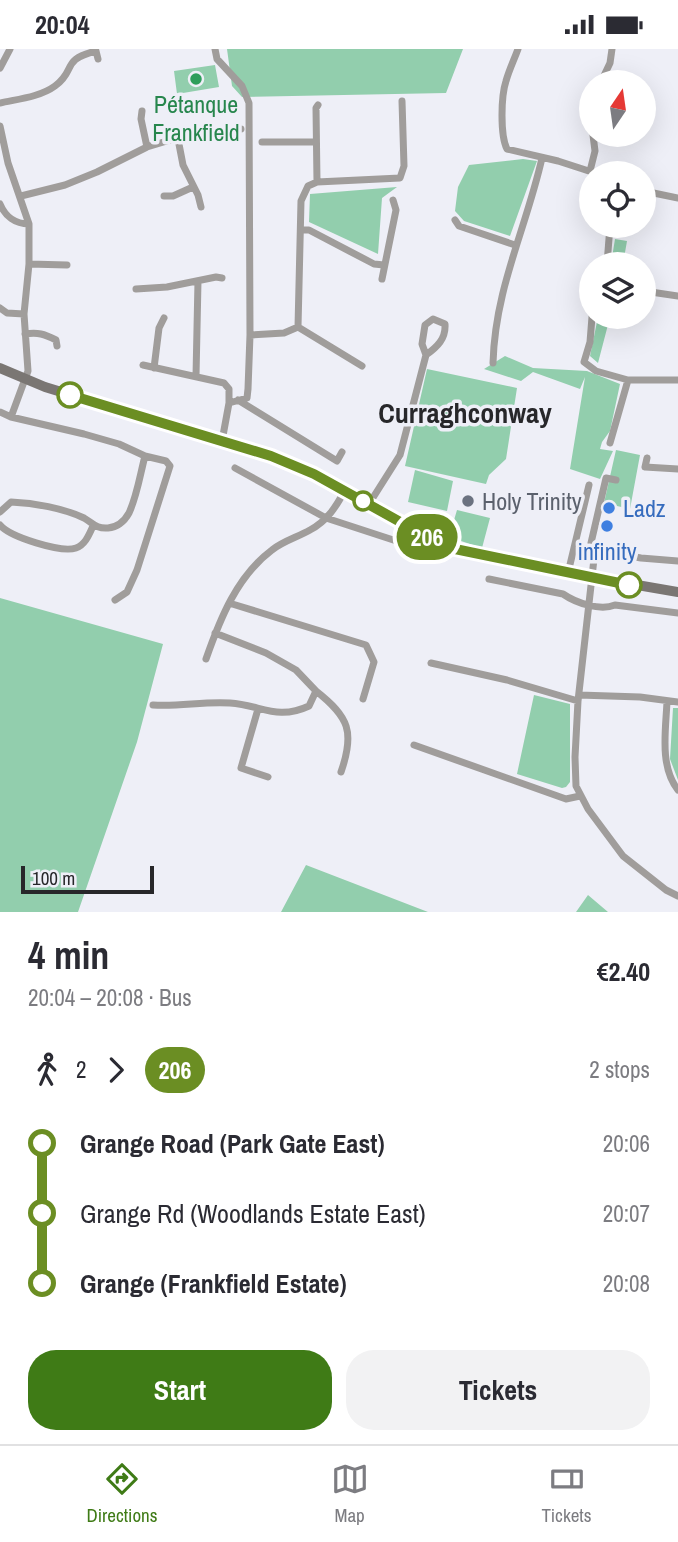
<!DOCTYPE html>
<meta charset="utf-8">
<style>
:root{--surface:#fff;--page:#f2f2f3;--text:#2b2b33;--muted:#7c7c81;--line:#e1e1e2;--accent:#3f7b16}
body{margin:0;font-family:"Archivo Narrow",sans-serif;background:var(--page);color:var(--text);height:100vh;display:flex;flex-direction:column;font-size:26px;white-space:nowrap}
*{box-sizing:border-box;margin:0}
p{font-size:23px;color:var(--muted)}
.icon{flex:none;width:38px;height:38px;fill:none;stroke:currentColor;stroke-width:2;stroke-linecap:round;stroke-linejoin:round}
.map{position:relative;height:863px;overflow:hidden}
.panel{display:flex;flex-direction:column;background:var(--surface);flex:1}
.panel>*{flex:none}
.badge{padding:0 14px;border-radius:23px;font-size:24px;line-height:46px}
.needle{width:46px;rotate:13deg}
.controls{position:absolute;left:579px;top:21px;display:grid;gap:14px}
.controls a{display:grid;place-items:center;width:77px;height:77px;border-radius:50%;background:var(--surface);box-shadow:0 7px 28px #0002;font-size:35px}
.scale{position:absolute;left:21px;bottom:18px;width:133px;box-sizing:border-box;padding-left:7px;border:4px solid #27272a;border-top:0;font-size:19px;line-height:24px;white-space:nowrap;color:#27272a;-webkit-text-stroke:5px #eeeff7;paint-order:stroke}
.map>.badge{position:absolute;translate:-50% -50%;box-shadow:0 0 0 4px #fff}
.legs{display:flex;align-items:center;gap:10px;height:77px;padding:0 28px;font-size:23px}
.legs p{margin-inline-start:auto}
.head{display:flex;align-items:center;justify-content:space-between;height:119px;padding:0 28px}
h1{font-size:38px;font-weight:800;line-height:52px}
.primary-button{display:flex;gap:14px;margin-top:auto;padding:14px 28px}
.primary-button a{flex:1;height:80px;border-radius:28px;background:var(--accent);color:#fff;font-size:28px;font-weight:800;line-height:80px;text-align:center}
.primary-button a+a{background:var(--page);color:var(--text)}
ul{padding:0 28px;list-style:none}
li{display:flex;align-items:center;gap:24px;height:70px;font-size:26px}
li i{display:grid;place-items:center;width:10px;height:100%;margin:0 9px;background:currentColor}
li i::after{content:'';width:18px;height:18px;margin:-9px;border:5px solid;border-radius:50%;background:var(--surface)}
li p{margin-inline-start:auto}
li:first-child i{background:linear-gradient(#0000 50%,currentColor 0)}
li:last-child i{background:linear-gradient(currentColor 50%,#0000 0)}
.status{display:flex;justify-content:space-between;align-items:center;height:49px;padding:0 35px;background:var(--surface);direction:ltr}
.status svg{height:19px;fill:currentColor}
.tab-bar{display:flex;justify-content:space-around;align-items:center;height:98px;border-top:2px solid var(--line);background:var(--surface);font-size:19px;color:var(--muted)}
.tab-bar a{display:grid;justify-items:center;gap:4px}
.tab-bar .selected{color:var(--accent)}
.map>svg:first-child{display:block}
</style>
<div class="status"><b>20:04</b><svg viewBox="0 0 49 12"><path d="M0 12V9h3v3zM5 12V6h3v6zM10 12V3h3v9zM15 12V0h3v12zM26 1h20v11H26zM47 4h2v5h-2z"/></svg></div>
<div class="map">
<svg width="678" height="863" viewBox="0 0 678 863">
<rect width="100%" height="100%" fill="#eeeff7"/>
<path fill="#92cead" d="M227 0H463L446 44 242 48 232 37Z
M215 16 219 38 177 45 174 22Z
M523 110 537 112 510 187 464 172 455 162 458 138 469 116Z
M397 138 382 149 378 205 309 173 310 145Z
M615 190 627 192 623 215H611Z
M598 268H610L598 314 590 307Z
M505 307 533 319 587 322 620 335 610 382 602 393 600 400 613 402 600 430 570 420 585 328 580 340 533 323 521 332 484 320Z
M427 320 517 339 506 410 489 426 486 435 405 417Z
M616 401 640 406 630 460 604 454Z
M415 421 453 432 447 462 408 453Z
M457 461 490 469 482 499 449 488Z
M0 549 163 595 137 693 78 863H0Z
M534 646 570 655V733L566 738 562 739 517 725Z
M673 659H678V731L670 710Z
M306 816 428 863H281Z
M588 846 608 863H576Z"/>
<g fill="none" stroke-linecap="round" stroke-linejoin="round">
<path stroke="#a09d9b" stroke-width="7" d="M215 0 217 10 242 37 249 54 250 286 248 340 247 349 229 354 222 392
M518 0C514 11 509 21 506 32 501 47 500 86 507 100L558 112 595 124
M0 19 10 0
M601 33 610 14 612 0
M0 54C18 50 40 48 55 37 77 21 60 11 96 2L98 10
M142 62 141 70 147 98
M0 77 8 114 29 175V215L67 216
M178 90 183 116 198 146 201 158
M262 93H316
M590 122 595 102 593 86
M317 133 316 59 318 56
M644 142 678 149
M21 147 65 136 97 123 147 98 190 85 241 80
M164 147H173L193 138
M0 155C5 167 15 175 29 175
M455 171 459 177 515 196
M301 181H309L374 215 384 216
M607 215 610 177
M382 230 396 161 393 151
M136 240 167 238 216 228 222 229
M644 242 678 247
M0 259 7 264 24 265
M592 268 590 293 584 313 596 322 628 331 610 394
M298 278 362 317
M25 285C38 283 44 285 56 291L57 297
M250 286 284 284 298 278 301 152 308 137 317 133 400 129 404 117 402 52
M493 314C495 239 526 180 542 109
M143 316 224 334 229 340V354
M154 319 159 279 164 269
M196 327 198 232
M628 331H678
M238 351 337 412 342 403
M0 363 11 368 84 385 119 395 145 407 166 412 170 417 137 521 127 543 115 551
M11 368 28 322 24 265 29 215
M647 409 645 418 678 420
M235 419 326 469 427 502
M616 431 606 429 591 494 595 501 641 509 678 512
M369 455 400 406 426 306 422 295 425 276 433 270 445 275C446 290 437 298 426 306
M0 463 11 453C34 454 63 459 84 469 93 474 96 480 108 479 118 478 124 473 129 464 137 447 140 426 145 407
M0 476C10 488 61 504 76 499 85 496 89 486 93 477
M595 501 578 652 575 708 576 737 588 760 623 807 666 841 678 847
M568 524 589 436
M489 530 563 545C576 554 600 562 615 556L678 564
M229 554 366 596 374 613 363 650
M206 610C220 570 237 527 272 501 283 492 298 488 310 481 327 472 336 458 345 441
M431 614 507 631 578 652
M316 642C349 668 355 683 341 723
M579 646 640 648 678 653
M667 652C666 680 659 717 678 741
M153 656C179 658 204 652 230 654 261 656 277 672 309 657L316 642 296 621 266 604 215 584
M258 660 241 719 268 728
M414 696 566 750 580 747"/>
<path stroke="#7a7673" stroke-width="10" d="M0 319 45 338 271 407 314 425 438 494 455 500 533 518 678 543"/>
</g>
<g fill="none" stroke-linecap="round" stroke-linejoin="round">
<defs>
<path id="line-1" d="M70 346 271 407 314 425 438 494 455 500 629 536"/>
</defs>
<use href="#line-1" stroke="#fff" stroke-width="16"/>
<use href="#line-1" stroke="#6b8e23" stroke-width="10"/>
</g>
<circle fill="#2e9e5b" stroke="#eeeff7" stroke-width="2.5" cx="196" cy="30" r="7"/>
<g fill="#fff" stroke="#6b8e23" stroke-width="3.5">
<circle cx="70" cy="346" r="12"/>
<circle cx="363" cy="452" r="9"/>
<circle cx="629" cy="536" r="12"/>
</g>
<circle fill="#6b7280" stroke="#eeeff7" stroke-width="2.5" cx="468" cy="452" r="7"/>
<g fill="#3f7fe0" stroke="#eeeff7" stroke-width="2.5">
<circle cx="609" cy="459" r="7"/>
<circle cx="607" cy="477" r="7"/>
</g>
<g text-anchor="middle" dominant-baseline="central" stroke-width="7" stroke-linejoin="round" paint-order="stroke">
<g font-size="24" fill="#27864d" stroke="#eeeff7">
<text x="196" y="55">Pétanque<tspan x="196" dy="28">Frankfield</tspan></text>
</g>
<g font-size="24" fill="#5b616d" stroke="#eeeff7" text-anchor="start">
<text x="482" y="452">Holy Trinity</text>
</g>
<g font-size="24" fill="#366cbe" stroke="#eeeff7" text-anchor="start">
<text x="623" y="459">Ladz</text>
<text x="607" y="502" text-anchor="middle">infinity</text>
</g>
<g font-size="28" font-weight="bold" fill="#27272a" stroke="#eeeff7">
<text x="465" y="364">Curraghconway</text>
</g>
</g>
</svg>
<div class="controls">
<a><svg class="needle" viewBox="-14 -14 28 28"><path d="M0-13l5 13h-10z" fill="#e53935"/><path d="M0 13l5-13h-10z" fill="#7c7c81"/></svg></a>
<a><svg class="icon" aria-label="locate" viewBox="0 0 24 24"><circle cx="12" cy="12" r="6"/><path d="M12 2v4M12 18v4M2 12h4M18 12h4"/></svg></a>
<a><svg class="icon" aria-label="layers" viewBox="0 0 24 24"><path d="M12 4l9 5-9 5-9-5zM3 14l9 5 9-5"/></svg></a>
</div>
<div class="scale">100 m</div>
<b class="badge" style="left:427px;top:488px;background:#6b8e23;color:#fff">206</b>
</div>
<section class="panel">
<div class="head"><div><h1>4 min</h1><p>20:04 – 20:08 · Bus</p></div><b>€2.40</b></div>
<div class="legs"><svg class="icon" aria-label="walk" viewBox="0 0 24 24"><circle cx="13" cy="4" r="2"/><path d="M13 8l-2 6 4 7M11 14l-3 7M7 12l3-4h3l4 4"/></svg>2<svg class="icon" aria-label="forward" viewBox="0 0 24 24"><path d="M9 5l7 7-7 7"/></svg><b class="badge" style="background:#6b8e23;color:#fff">206</b><p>2 stops</p></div>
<ul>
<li><i style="color:#6b8e23"></i><b>Grange Road (Park Gate East)</b><p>20:06</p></li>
<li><i style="color:#6b8e23"></i><span>Grange Rd (Woodlands Estate East)</span><p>20:07</p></li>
<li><i style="color:#6b8e23"></i><b>Grange (Frankfield Estate)</b><p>20:08</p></li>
</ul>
<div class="primary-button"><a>Start</a><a>Tickets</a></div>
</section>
<nav class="tab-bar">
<a class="selected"><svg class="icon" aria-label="directions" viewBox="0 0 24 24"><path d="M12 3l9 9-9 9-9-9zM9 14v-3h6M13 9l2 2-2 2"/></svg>Directions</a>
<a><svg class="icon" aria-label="map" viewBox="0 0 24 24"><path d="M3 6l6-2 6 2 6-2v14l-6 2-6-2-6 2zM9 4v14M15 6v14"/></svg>Map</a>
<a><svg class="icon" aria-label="tickets" viewBox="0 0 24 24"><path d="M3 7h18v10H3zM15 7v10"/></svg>Tickets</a>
</nav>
